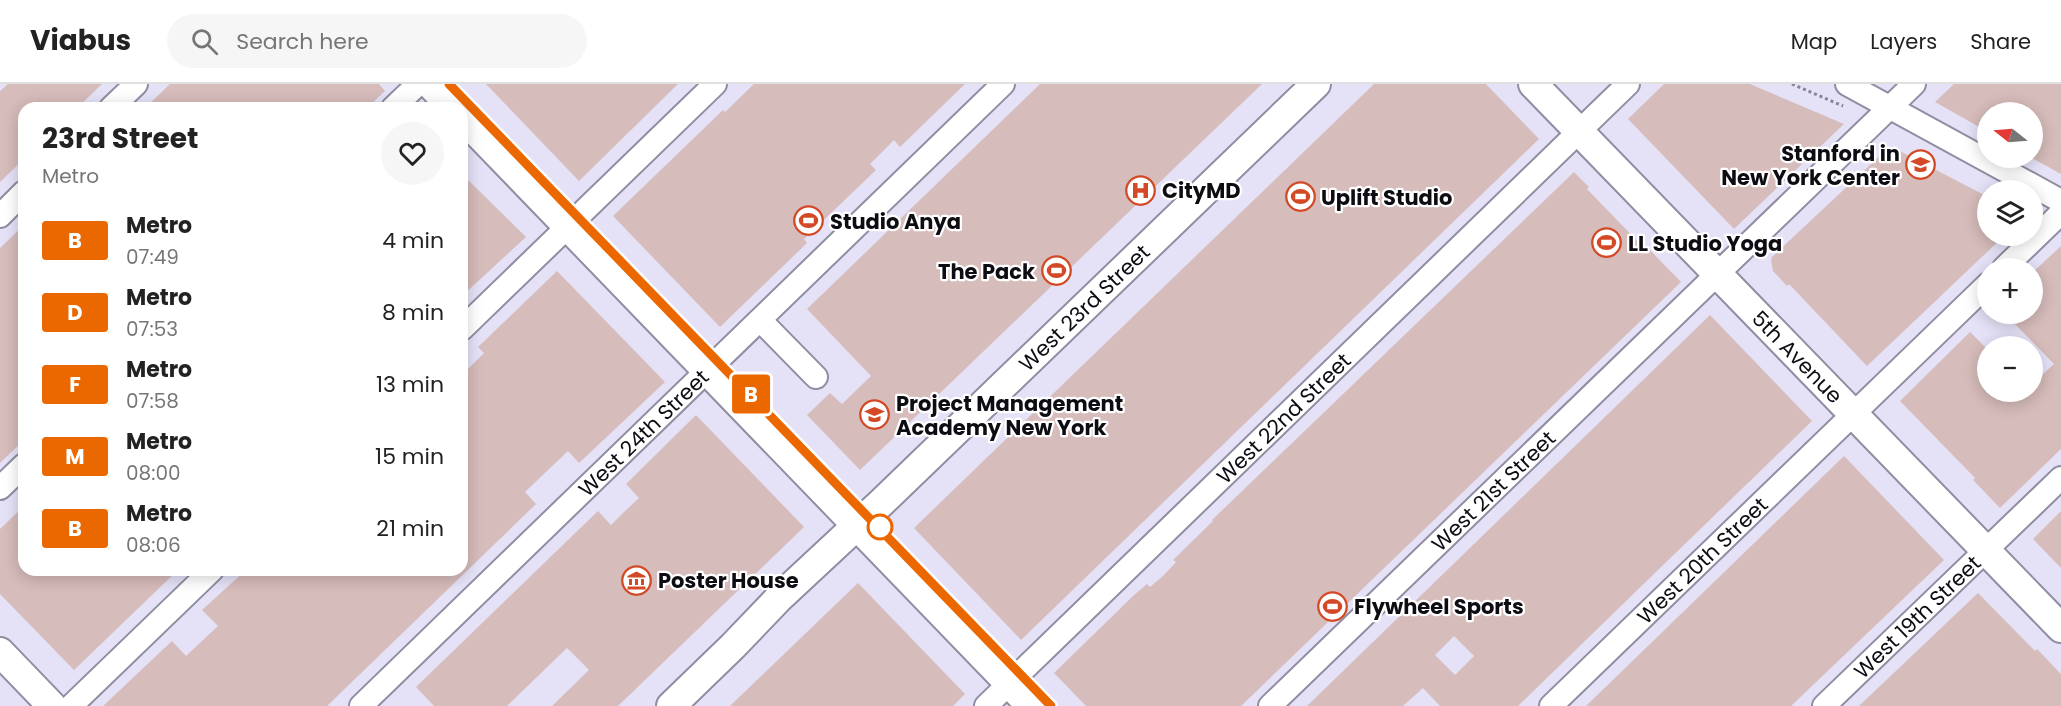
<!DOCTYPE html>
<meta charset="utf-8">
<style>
:root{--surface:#fff;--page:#f6f6f6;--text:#222;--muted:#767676;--line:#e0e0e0}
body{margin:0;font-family:Poppins,sans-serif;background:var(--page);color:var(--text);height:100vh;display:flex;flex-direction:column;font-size:22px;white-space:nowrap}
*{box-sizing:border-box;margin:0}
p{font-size:20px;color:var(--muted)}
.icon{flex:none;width:33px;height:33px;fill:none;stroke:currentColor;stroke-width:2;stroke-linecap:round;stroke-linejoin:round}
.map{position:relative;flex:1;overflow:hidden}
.panel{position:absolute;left:18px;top:18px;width:450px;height:474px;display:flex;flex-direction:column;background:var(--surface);border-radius:18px;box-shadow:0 3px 15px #0003}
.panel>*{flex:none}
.badge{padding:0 12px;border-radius:4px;font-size:21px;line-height:39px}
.needle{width:39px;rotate:287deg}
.controls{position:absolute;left:1977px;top:18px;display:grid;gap:12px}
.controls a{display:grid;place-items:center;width:66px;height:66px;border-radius:50%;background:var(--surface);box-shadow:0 3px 15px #0003;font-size:30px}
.map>.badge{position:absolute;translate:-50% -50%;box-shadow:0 0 0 3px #fff}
.round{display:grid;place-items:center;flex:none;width:63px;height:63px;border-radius:32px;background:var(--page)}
.summary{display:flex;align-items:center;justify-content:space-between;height:102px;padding:0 24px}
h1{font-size:28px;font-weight:700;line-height:45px}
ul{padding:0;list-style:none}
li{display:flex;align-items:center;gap:18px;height:72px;padding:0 24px}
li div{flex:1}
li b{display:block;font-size:22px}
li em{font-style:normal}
li .badge{min-width:66px;font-weight:700;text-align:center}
header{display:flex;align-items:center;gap:36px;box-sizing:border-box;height:84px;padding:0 30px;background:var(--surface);border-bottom:2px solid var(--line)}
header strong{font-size:28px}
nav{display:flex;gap:33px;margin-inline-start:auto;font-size:21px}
.search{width:420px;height:54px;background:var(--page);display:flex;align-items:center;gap:15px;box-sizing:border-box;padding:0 21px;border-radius:33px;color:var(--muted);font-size:22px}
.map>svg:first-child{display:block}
</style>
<header>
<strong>Viabus</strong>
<div class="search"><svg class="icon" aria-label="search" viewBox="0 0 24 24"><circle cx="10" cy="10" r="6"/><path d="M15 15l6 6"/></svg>Search here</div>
<nav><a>Map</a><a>Layers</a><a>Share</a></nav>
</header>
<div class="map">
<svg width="2061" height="622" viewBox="0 0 2061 622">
<rect width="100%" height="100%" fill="#e5e2f8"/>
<path fill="#d6bcbb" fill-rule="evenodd" d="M8 0H102L77 24H24V75L0 98V7Z
M170 0H379L385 7 367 24H145Z
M486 0H678L579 97Z
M754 0H965L900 63 894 56 870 80 876 86 804 155 807 159 720 243 613 132 723 26 725 28Z
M1040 0H1262L860 386 807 331 830 309 842 320 871 292 807 225Z
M1374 0H1486L1539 55 1021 556 914 444Z
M1664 0H1750L1844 40 1734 145 1628 35Z
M1954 0H2061V90L2032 74V28H1988V48L1935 18Z
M1896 65 1988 113V152H2004L1867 282 1789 200 1787 202 1773 187 1771 176 1772 173 1885 67Z
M1574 88 1589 103 1587 105 1645 165 1647 163 1681 198 1241 622H1086L1054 589 1133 512 1147 500 1150 503 1164 491 1176 478 1173 476 1213 437 1212 436Z
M462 90 526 153 462 212Z
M24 141V356L0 379V164Z
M2061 162V365L2000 424 1973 396 1975 394 1900 317 1970 248 1988 266V308H2032V300L2054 280 2005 230H2032V189Z
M557 187 665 298 579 379 568 367 525 408 536 420 327 622H103L172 557 186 572 218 542 202 526 246 486H462V291L484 269 478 263Z
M1710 231 1812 337 1658 486 1518 622H1440L1423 604 1403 622H1307ZM1454 552 1474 572 1455 591 1435 571Z
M696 331 804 443 618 622H552L589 586 567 564 507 622H434L416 603 598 427 611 441 623 429 639 414 626 400Z
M1844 372 1944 476 1791 622H1586Z
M24 422V486H178L74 586 0 510V445Z
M2061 427V484L2033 455Z
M858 499 965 610 953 622H730Z
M1978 509 2035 567 2037 565 2061 590V622H1859Z"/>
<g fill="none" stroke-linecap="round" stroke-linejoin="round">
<defs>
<g id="minor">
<path d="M1847 0 2061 117"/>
<path d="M111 24 136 0"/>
<path d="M393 24 418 0"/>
<path d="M0 132 24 108"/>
<path d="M2004 184 2061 129"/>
<path d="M760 236 816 293"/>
<path d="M462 245 715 0"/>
<path d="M0 404 24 381"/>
<path d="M71 622 212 486"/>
<path id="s1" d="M361 622 1003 0"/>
<path id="s2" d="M986 622 1628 0"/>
<path id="s3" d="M1270 622 1914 0"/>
<path id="s4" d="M1551 622 1988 200"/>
<path id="s5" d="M1824 622 2061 394"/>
</g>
<g id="major">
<path d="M430 0 453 24"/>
<path id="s6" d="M1533 0 2061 544"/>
<path d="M462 33 1031 622"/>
<path d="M0 568 52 622"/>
<path id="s7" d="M671 622 733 562 779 514 881 419 1316 0"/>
</g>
</defs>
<use href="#minor" stroke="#8f8da1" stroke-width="26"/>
<use href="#major" stroke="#8f8da1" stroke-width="32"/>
<path stroke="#868494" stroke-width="3" stroke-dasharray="3 3" stroke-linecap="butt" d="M1792 0 1843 22"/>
<use href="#minor" stroke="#fff" stroke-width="22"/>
<use href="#major" stroke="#fff" stroke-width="28"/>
</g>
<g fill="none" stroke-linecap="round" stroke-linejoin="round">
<defs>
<path id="line" d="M449 0 1051 622"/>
</defs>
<use href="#line" stroke="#fff" stroke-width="14"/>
<use href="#line" stroke="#eb6800" stroke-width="9"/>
</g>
<defs>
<symbol id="university-ring" viewBox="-11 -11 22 22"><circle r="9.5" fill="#fff" stroke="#d34925" stroke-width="1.5"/><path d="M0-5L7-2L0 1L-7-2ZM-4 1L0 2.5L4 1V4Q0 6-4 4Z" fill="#d34925"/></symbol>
<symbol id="hospital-ring" viewBox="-11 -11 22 22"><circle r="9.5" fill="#fff" stroke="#d34925" stroke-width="1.5"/><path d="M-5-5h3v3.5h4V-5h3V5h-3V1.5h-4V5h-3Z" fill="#d34925"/></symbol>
<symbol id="stadium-ring" viewBox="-11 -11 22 22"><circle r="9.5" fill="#fff" stroke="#d34925" stroke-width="1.5"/><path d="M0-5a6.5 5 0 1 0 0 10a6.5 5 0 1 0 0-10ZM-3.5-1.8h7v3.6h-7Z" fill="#d34925"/></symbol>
<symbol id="museum-ring" viewBox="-11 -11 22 22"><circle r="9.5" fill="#fff" stroke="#d34925" stroke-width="1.5"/><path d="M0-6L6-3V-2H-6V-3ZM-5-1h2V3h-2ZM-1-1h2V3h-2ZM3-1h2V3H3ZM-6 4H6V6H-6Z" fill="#d34925"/></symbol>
</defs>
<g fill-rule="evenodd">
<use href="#university-ring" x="1904" y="64" width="33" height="33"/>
<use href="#hospital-ring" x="1124" y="90" width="33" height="33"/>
<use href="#stadium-ring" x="1284" y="96" width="33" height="33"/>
<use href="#stadium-ring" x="792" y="120" width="33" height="33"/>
<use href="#stadium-ring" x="1590" y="142" width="33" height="33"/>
<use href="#stadium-ring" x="1040" y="170" width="33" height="33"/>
<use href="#university-ring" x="858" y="314" width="33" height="33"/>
<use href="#museum-ring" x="620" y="480" width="33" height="33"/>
<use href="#stadium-ring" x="1316" y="506" width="33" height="33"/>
</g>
<circle fill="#fff" stroke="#eb6800" stroke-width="3" cx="880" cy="443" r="12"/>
<g text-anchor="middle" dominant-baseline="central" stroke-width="4.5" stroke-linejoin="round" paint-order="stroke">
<g font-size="21" font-weight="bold" fill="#0d0c13" stroke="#fff" text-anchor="start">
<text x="1900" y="69" text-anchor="end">Stanford in<tspan x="1900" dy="24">New York Center</tspan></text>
<text x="1162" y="106">CityMD</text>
<text x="1321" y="113">Uplift Studio</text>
<text x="830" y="137">Studio Anya</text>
<text x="1628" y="159">LL Studio Yoga</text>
<text x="1035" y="187" text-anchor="end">The Pack</text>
<text x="896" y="319">Project Management<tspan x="896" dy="24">Academy New York</tspan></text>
<text x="658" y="496">Poster House</text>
<text x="1354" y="522">Flywheel Sports</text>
</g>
<g font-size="21" fill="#0d0c13" stroke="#fff">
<text stroke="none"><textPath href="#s7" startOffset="574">West 23rd Street</textPath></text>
<text stroke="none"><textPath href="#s6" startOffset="380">5th Avenue</textPath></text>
<text stroke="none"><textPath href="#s2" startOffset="414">West 22nd Street</textPath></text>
<text stroke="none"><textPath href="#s1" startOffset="393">West 24th Street</textPath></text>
<text stroke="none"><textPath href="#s3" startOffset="310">West 21st Street</textPath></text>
<text stroke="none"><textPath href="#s4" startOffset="210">West 20th Street</textPath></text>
<text stroke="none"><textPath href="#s5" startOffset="129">West 19th Street</textPath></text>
</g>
</g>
</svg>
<div class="controls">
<a><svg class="needle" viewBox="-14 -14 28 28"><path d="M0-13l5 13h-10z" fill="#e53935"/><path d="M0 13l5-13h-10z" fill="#767676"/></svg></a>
<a><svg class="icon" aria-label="layers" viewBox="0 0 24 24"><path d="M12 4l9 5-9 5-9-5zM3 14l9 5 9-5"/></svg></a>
<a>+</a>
<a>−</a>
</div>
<b class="badge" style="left:751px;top:310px;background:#eb6800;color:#fff">B</b>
<section class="panel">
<div class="summary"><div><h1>23rd Street</h1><p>Metro</p></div><a class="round"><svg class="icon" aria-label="heart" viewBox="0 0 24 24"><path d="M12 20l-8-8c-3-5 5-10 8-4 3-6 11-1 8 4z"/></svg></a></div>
<ul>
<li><span class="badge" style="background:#eb6800;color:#fff">B</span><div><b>Metro</b><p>07:49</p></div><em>4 min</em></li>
<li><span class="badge" style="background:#eb6800;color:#fff">D</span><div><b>Metro</b><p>07:53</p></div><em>8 min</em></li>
<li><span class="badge" style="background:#eb6800;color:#fff">F</span><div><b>Metro</b><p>07:58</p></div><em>13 min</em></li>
<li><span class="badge" style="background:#eb6800;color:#fff">M</span><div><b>Metro</b><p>08:00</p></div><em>15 min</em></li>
<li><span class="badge" style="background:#eb6800;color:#fff">B</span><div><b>Metro</b><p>08:06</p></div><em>21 min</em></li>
</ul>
</section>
</div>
